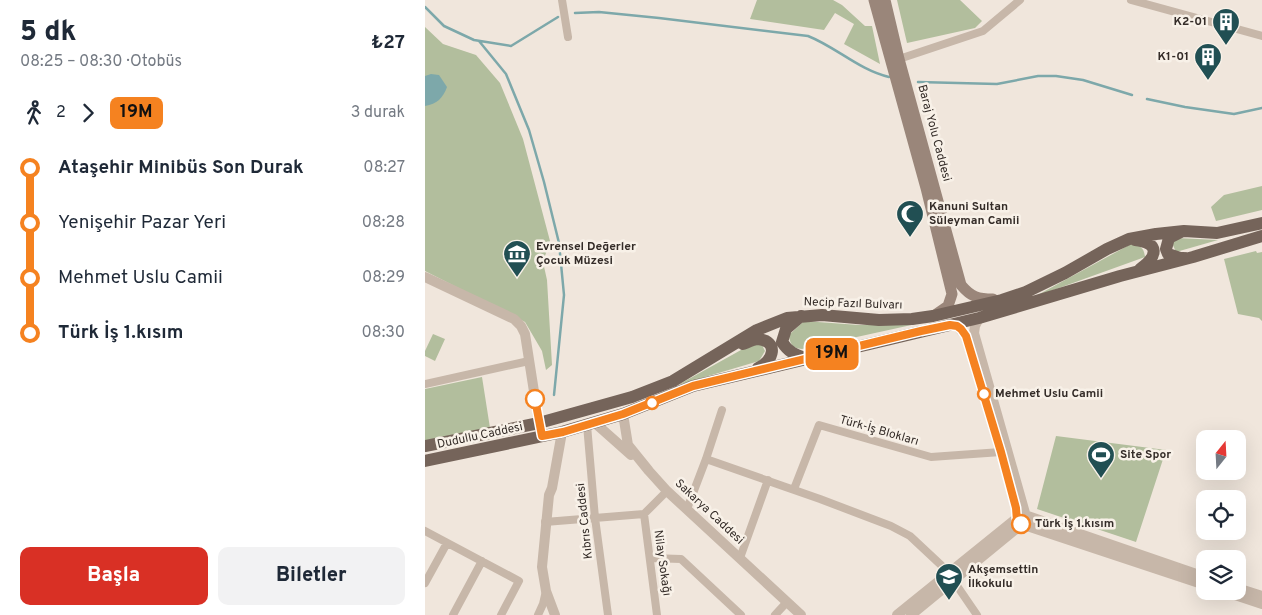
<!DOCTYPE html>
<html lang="tr">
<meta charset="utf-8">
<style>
:root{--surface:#fff;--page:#f2f2f3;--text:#1f2937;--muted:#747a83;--accent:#d93025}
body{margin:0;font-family:Overpass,sans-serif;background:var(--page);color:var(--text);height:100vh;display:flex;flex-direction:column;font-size:19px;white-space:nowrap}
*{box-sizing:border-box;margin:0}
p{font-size:16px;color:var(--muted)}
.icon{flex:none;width:28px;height:28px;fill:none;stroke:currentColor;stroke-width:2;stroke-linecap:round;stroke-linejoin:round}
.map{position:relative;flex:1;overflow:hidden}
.side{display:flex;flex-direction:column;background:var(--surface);width:425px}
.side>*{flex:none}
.badge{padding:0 10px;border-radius:8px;font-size:18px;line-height:32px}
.needle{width:32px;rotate:18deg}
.controls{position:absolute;left:771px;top:430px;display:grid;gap:10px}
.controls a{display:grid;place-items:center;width:50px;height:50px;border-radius:10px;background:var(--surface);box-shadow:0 5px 20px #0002;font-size:25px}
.map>.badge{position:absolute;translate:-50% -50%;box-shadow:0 0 0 2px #fff}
.legs{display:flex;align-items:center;gap:8px;height:55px;padding:0 20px;font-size:16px}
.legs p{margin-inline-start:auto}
.overview{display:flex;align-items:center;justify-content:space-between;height:85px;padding:0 20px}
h1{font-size:28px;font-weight:800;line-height:38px}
.action{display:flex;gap:10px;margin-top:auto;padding:10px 20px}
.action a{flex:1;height:58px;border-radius:10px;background:var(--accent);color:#fff;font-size:20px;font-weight:800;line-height:58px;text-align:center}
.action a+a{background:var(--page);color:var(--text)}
ul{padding:0 20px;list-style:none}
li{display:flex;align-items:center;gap:18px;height:55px;font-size:19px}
li i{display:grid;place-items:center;width:8px;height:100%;margin:0 6px;background:currentColor}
li i::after{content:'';width:12px;height:12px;margin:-6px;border:4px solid;border-radius:50%;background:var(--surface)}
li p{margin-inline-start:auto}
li:first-child i{background:linear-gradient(#0000 50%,currentColor 0)}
li:last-child i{background:linear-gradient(currentColor 50%,#0000 0)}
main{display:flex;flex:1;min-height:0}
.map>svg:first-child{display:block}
</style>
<main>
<section class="side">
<div class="overview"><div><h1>5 dk</h1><p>08:25 – 08:30 · Otobüs</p></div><b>₺27</b></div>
<div class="legs"><svg class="icon" aria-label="walk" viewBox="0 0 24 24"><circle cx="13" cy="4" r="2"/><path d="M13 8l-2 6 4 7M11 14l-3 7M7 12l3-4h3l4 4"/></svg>2<svg class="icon" aria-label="forward" viewBox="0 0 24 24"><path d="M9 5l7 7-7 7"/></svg><b class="badge" style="background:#f58220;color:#111">19M</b><p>3 durak</p></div>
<ul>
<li><i style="color:#f58220"></i><b>Ataşehir Minibüs Son Durak</b><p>08:27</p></li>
<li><i style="color:#f58220"></i><span>Yenişehir Pazar Yeri</span><p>08:28</p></li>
<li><i style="color:#f58220"></i><span>Mehmet Uslu Camii</span><p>08:29</p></li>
<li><i style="color:#f58220"></i><b>Türk İş 1.kısım</b><p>08:30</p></li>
</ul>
<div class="action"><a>Başla</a><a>Biletler</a></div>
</section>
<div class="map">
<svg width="837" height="615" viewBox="0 0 837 615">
<rect width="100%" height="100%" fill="#f0e6dc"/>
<path fill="#b2be9d" d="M332 0H408L417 5 440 26H447L455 64 419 44 429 24 410 13 399 30 325 19Z
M472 0H535L557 21 550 28 482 43Z
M0 27 18 44 51 55 75 83 98 139 125 241 118 262 122 280 127 365 121 370 117 351 100 322 0 271Z
M837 186V210L791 221 786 207 799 195Z
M752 238 793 240 751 252 747 243Z
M706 244C715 246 719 247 720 257L609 297Z
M831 251 832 253 837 252V321L834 318 813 314 799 259Z
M379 321 434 325 491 324 377 349C367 348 365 344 364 335Z
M8 334 20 339 10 361 0 356V351Z
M325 345H337L340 351 334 361 253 385Z
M57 377 65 428 0 442V389Z
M631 436 741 450 711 542 612 509Z"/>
<path fill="#7da8aa" d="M6 74 14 75 22 87C18 98 12 104 0 106V76Z"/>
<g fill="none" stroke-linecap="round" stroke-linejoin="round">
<path stroke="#7da8aa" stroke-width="2.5" d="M0 7 19 26 49 40 86 46 133 17
M150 13 174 12 234 18 383 36C411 47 434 70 464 77
M54 41 81 74 104 130 119 182 134 243 139 295 129 395
M493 82 572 84 613 76H631L658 80 707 95
M722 99 760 107 809 114 837 108"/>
<path stroke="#c7b7a9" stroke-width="8" d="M137 0 143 37
M706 0 837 36
M474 59 558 31 595 0
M0 384 104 361
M162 425 170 518 183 615
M281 459 395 499 466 526 485 536 516 565 523 574
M369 489 394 425 506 457 576 452
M262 509 281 459 297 410
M219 514 232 615
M120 522 219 514 242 491
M0 531 94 581 76 615
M225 558 256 559 316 615
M315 558 343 480
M528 580 552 615
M0 583 22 543
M28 615 57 561
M113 615 118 604 121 591
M350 615 362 602"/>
<path stroke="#c7b7a9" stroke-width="10" d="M0 277 89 319 96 326 100 334 115 430
M525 325 532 326 541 336 576 452 591 508 593 523 780 585
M198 414 203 445 224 471 242 491 376 615
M170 423 206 455
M812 588 837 596
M798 591 837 604
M130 615 121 591 117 567 124 495 127 488 137 432
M472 615 597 514 780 577
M486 615 602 520 549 333 550 326 554 318"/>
<path stroke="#9a867a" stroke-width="11" d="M449 0 501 188 527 294 523 306 510 315
M460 0 474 59 536 285C546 297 553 299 568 299"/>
<path stroke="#75645a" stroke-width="12" d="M756 232 744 238 741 249 743 254 755 258H759
M710 240C735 243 733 256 715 269
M376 316 361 329 357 342C364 353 371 355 382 359
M318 344C323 342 329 339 333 339 354 341 349 361 333 368
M0 446 114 423 207 397 248 381 332 330 362 318 397 315 454 320 487 319 508 316 577 300 601 292 640 273 682 249 704 239 731 234 759 231 792 233 837 223
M0 461 137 432 198 414 268 386 554 318 695 276 768 257 837 236"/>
</g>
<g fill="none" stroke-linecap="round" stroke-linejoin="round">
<defs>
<path id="line-1" d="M110 399 117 436 138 432 198 414 268 386 496 331 525 325 532 326 536 329 541 336 576 452 591 508 592 521 596 524"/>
</defs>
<use href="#line-1" stroke="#fff" stroke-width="11"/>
<use href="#line-1" stroke="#f58220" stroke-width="8"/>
</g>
<defs>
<symbol id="building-pin" viewBox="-11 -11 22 30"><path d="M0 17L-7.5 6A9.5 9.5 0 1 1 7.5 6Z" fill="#214f53" stroke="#f8f1e8"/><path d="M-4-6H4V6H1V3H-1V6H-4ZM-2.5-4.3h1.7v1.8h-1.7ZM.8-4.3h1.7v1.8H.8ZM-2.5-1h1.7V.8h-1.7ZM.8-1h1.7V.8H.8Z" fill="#fff"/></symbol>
<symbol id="mosque-pin" viewBox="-11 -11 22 30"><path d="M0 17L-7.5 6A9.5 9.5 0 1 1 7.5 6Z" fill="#214f53" stroke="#f8f1e8"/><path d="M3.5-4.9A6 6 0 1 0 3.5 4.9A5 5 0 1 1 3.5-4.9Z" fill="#fff"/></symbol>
<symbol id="museum-pin" viewBox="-11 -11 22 30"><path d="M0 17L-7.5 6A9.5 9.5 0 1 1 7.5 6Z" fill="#214f53" stroke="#f8f1e8"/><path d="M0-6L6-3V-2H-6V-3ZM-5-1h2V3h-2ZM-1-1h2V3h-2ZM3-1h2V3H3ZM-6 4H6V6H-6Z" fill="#fff"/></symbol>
<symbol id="stadium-pin" viewBox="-11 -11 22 30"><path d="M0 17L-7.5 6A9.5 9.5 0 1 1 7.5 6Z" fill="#214f53" stroke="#f8f1e8"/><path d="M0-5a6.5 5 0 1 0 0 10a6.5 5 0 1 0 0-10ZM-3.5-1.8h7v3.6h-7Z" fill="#fff"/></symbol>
<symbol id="school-pin" viewBox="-11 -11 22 30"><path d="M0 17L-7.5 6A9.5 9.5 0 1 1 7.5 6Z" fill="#214f53" stroke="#f8f1e8"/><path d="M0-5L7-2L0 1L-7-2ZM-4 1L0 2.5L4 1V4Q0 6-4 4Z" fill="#fff"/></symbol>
</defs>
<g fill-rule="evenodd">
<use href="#building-pin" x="785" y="6" width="32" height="43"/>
<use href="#building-pin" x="767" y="41" width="32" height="43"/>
<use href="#mosque-pin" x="469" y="198" width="32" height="43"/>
<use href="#museum-pin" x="76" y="238" width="32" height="43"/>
<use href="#stadium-pin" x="660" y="439" width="32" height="43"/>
<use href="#school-pin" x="508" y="561" width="32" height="43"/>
</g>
<g fill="#fff" stroke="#f58220" stroke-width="2.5">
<circle cx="559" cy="394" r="6"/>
<circle cx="110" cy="399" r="9"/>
<circle cx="227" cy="403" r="6"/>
<circle cx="596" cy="524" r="9"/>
</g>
<g text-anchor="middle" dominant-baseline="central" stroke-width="5" stroke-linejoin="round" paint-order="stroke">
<g font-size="12" font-weight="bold" fill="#342c28" stroke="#f8f1e8" text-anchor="start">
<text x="782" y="22" text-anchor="end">K2-01</text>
<text x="764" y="57" text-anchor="end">K1-01</text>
<text x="504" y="207">Kanuni Sultan<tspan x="504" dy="14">Süleyman Camii</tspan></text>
<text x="111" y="247">Evrensel Değerler<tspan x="111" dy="14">Çocuk Müzesi</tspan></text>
<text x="695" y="455">Site Spor</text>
<text x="543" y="570">Akşemsettin<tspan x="543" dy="14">İlkokulu</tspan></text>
</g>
<g font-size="12" fill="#342c28" stroke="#f8f1e8">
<text transform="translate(509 133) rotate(75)">Baraj Yolu Caddesi</text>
<text transform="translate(428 304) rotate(2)">Necip Fazıl Bulvarı</text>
<text transform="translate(454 431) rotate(16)">Türk-İş Blokları</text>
<text transform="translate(55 436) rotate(-12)">Dudullu Caddesi</text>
<text transform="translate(284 512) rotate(43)">Sakarya Caddesi</text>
<text transform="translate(160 521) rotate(-96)">Kıbrıs Caddesi</text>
<text transform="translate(237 563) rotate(82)">Nilay Sokağı</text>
</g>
<g font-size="12" font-weight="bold" fill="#342c28" stroke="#f8f1e8" text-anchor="start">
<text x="570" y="394">Mehmet Uslu Camii</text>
<text x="610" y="524">Türk İş 1.kısım</text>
</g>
</g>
</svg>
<div class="controls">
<a><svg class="needle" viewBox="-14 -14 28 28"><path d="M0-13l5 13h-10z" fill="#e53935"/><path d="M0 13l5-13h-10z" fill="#747a83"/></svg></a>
<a><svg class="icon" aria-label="locate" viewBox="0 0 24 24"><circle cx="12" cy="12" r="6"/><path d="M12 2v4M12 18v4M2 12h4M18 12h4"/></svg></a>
<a><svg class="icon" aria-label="layers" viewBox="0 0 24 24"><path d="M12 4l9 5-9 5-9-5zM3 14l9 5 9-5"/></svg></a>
</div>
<b class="badge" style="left:407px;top:354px;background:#f58220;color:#111">19M</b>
</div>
</main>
